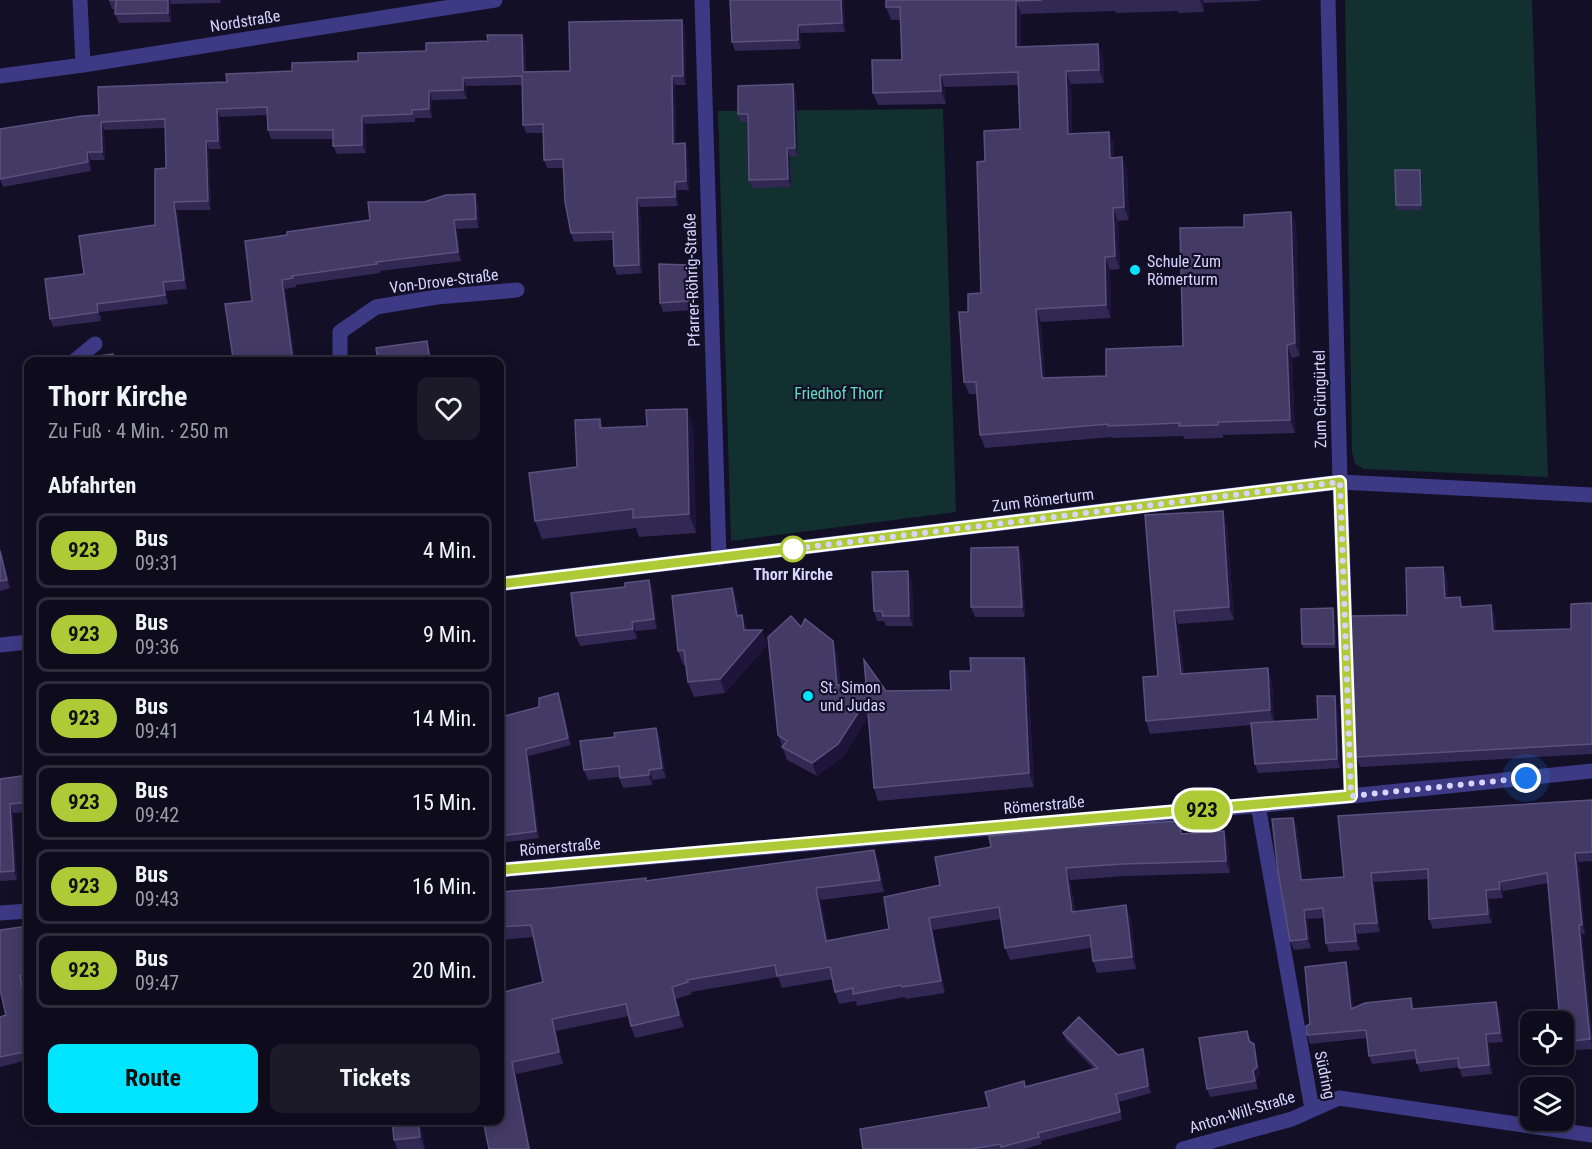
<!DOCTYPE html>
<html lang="de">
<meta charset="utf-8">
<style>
:root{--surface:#0e0b1c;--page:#1c1929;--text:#f1f3f6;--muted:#9b9ba3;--line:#2e2b3b;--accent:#00e5ff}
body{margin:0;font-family:"Roboto Condensed",sans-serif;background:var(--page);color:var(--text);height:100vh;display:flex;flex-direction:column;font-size:22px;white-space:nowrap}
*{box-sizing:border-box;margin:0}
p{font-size:20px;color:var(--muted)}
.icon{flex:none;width:33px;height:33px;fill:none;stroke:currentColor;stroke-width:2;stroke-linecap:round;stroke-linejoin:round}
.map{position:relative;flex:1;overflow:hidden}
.details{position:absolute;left:24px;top:357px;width:480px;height:768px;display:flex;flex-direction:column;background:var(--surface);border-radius:12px;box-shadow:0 3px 15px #0003,0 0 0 2px var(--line)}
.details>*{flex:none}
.badge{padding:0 12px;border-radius:20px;font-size:21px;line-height:39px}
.buttons{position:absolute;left:1520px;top:1011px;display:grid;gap:12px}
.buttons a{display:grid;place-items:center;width:54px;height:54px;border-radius:12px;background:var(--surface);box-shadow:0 3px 15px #0003,0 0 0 2px var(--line);font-size:30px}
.you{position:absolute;width:30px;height:30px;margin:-15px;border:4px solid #fff;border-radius:50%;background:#1a73e8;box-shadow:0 0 0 9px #1a73e833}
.map>.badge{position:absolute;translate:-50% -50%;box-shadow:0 0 0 3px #fff}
h2{padding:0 24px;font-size:22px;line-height:54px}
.round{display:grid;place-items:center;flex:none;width:63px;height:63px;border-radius:12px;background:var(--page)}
.headline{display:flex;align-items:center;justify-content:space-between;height:102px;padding:0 24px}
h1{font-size:28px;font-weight:700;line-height:45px}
.button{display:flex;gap:12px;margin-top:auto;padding:12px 24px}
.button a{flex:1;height:69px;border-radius:12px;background:var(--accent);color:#111;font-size:24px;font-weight:700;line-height:69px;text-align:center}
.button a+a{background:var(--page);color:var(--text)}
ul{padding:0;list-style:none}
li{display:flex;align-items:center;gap:18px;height:75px;margin:0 12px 9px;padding:0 12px;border:3px solid var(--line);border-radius:12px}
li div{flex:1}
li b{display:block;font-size:22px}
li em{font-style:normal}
li .badge{min-width:66px;font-weight:700;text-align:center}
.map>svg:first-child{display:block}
</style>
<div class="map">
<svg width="1592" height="1149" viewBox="0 0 1592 1149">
<rect width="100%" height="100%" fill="#130f26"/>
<path fill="#12302f" d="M1345 0H1532L1548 477 1364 469 1355 464 1352 452Z
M943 109 956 512 731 541 718 111Z"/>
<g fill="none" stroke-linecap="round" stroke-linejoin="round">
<path stroke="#3d3a85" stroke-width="15" d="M80 0 83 65
M702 0 719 558
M1328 0 1340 482 1351 796
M0 76 83 65 495 0
M73 362 95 344
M340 362V332L376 307 437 297 517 290
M500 584 1340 482 1592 495
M0 645 28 642
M1258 805 1312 1109
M500 870 1264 805 1592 771
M0 913 28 911
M1183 1149 1292 1119 1339 1098 1592 1135"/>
</g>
<path fill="#312854" d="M109 0H220L221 3 171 4V22L119 23 115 14V9H112Z
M844 0 845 32 801 33V49L735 51 732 42Z
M886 0H1260V1L1204 3V12L1178 13V11L1116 13 1115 11 1021 14V47L1103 57 1104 83 1071 84 1072 133 1109 132 1114 145V157H1122L1127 170 1129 220 1118 221 1120 269 1110 270 1111 318 1041 322 1045 378 1106 376 1183 346 1244 227 1291 212 1296 225 1300 356 1292 358 1295 433 1223 435V438L1184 439 1183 436 1113 438 1112 437 985 448 980 435 977 394H969L964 382 968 312 981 293 985 161 1020 129 1019 85 945 87 946 104 878 105 873 93 902 60 900 20H891L886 7Z
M682 20 685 29 686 85H675L676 144 685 143 688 152 689 190H678V206L640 207 642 273 617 275 614 266 613 240 574 242 571 233 564 168H547L544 160 543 133H526L523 125 522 85 466 86 467 99 432 100V118H415V122L365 124 366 153 337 154 333 146V139H271L268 130V115L220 117 221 149H209L211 210H177L187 289 166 291 168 304 100 312 101 321 53 327 50 319 84 274 155 225 166 168 165 128 104 130 105 160H91V171L3 187 0 179 99 115 227 82 358 61 426 51 525 43 526 72 570 71Z
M796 92 798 156 790 157 791 187 752 188 749 180 748 122H741L738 114Z
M1420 170 1422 175V210H1398L1396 205Z
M478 203 479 228 457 229 461 261 380 271V273L296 285V287L285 289 295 362H210L233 358 252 301 287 235 370 220Z
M691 273 692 310 663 312 660 303Z
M600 419 603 428H693L696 533 639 537 636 528 542 539 535 521 577 467Z
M1145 515 1227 524 1234 620 1178 624 1184 674 1272 681 1274 722 1318 719 1338 705 1340 768 1258 773 1255 764 1251 725 1150 734 1146 721 1158 676Z
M0 547 10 588 0 591Z
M1018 547 1022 557 1025 617H975L971 607Z
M1443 567 1447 577 1448 597 1464 607 1495 615 1496 631 1571 629 1592 603V754L1360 767 1356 757 1407 615Z
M912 581 913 626H886L884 621H877L874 611Z
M732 588 738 602 740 615 747 630 767 645 725 693 694 697 688 682 686 665H683L678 651Z
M653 590 657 629 636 631 637 639 580 646 576 636Z
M1333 608 1335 613 1336 648H1303L1302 644Z
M801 627 837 654 841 685 886 691 951 690 971 671 1024 658 1028 672 1034 787 878 801 874 788 868 717 843 757 817 776 787 760 778 735Z
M561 700 571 745 529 756 539 838 500 843V717L539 707Z
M660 738 666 778 653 780 652 785 623 788 619 777 588 780 584 770Z
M28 775V812L13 813 17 880 0 881V779Z
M1592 800V861L1579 862 1585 934H1582L1592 1038V1049L1565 1051 1563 1045V1022L1548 883 1503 891V898L1489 899 1492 923 1433 929 1429 919V879L1374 882 1380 932 1357 934 1360 950 1329 952 1326 943 1324 918 1307 919 1311 948 1294 950 1290 941 1293 818 1297 827 1303 880 1344 877Z
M1224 831 1228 843 1230 873 1126 876 1070 880 1075 911 1131 917 1136 969 1097 973 1093 961 1091 948 1010 960 1005 948 1001 919 933 930 945 993 906 999 905 997 857 1006 856 1001 839 1004 835 992 833 979 782 988 778 977 691 992 692 994 676 999 684 1027 635 1038 631 1026 629 1016 556 1031 563 1064 516 1074 483 1120 500 993 543 982 534 937 500 940V892L879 862 884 892 821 900 828 941 889 929 884 897 1185 834Z
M28 926V984L24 985 28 1007V1060L0 1067V1017L6 1015Z
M1349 971 1353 1008 1411 998 1414 1009 1496 1002 1500 1011 1503 1042 1489 1043 1492 1074 1462 1077 1459 1067 1420 1072 1416 1059 1372 1064 1369 1056 1367 1038 1310 1044 1307 1035 1310 1024Z
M1247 1031 1251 1042 1256 1052 1260 1075 1256 1080 1258 1089 1210 1097 1207 1089Z
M1063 1033 1118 1055 1145 1056 1151 1093 1119 1102 1122 1120 1041 1141 1042 1144 1024 1149H863L989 1107 1026 1087 1094 1069 1066 1040Z
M420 1120 425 1149H397L394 1140Z"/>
<path fill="#1d163a" d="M168 0H170L171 4V22L168 13Z
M841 0H844L845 32 842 23Z
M1200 0H1203L1204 3V12Z
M1016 1 1021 14V60L1016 47Z
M682 20 685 29 686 85 683 76Z
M798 25 801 33V49L798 40Z
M522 35 525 43 526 80 523 72Z
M1098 44 1103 57 1104 83 1099 70Z
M1066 71 1071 84 1073 146 1068 134Z
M940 75 945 87 946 104 941 91Z
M672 76 675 85 676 152 673 144Z
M463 78 466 86 467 99 463 90Z
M793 84 796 92 798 156 795 148Z
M429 91 432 100V118L429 109Z
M217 109 220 117 221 149 218 141Z
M362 116 365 124 366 153 362 145Z
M101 122 104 130 105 160 102 152Z
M1109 132 1114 145V171L1110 158Z
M206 141 209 149 211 210 208 201Z
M685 143 688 152 689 190 686 181Z
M787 148 790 157 791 187 788 179Z
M87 152 91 160V171L88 162Z
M1122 157 1127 170 1129 220 1124 207Z
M1420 170 1422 175V210L1421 205Z
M675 182 678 190V206L675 197Z
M475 194 478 203 479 228 476 219Z
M637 198 640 207 642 273 639 265Z
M174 202 177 210 187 289 184 280Z
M1113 208 1118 221 1120 269 1115 256Z
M1291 212 1296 225 1300 356 1295 343Z
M454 220 457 229 461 261 458 252Z
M1105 257 1110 270 1111 318 1106 305Z
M688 265 691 273 692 310 689 301Z
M282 280 285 289 295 362H293Z
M163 282 166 291 168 304 165 295Z
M97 304 100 312 101 321 98 312Z
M1036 309 1041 322 1046 391 1042 378Z
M427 341 430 350 432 362H430Z
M1287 345 1292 358 1295 433 1290 420Z
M687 409 693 428 696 533 689 514Z
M1223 511 1227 524 1234 620 1229 607Z
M0 547 10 588 7 580 0 551Z
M1018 547 1022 557 1025 617 1022 607Z
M1443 567 1447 577 1449 608 1445 598Z
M908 571 912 581 913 626 909 616Z
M649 580 653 590 657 629 654 619Z
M732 588 738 602 742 630 737 616Z
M1491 605 1495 615 1497 641 1493 631Z
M1333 608 1335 613 1336 648 1334 644Z
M1174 611 1178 624 1185 687 1181 674Z
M742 615 747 629 749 645 762 630 767 645 725 693 720 679 744 630Z
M632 622 636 631 637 639 633 629Z
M833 641 837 654 842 698 837 685Z
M1024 658 1028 672 1034 787 1029 773Z
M1268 668 1272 681 1274 723 1270 710Z
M558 693 561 700 571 745 568 738Z
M1335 696 1338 705 1340 768 1337 759Z
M867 699 872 712 843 757 817 776 812 763Z
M656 728 660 738 666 778 662 768Z
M526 749 529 756 539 838 536 831Z
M649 770 653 780 652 785 649 775Z
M10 804 13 813 17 880 14 871Z
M1293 818 1297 827 1304 890 1301 880Z
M1180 821 1184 833 1186 846 1181 834Z
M1224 831 1228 843 1230 873 1226 861Z
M874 850 879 862 884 892 880 880Z
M1575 853 1579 862 1585 934 1582 925Z
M1066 868 1070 880 1076 924 1072 912Z
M1371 873 1374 882 1380 932 1377 923Z
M1499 882 1503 891V898L1500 889Z
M816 888 821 900 831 953 826 941Z
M1486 890 1489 899 1492 923 1488 914Z
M1126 905 1131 917 1136 969 1132 957Z
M1304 910 1307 919 1311 948 1307 939Z
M929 918 933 930 945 993 941 981Z
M1354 924 1357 934 1360 950 1356 941Z
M1579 925 1582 934 1592 1046 1590 1039Z
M1346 962 1349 971 1354 1017 1351 1009Z
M20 976 24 985 28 1007V1013Z
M672 987 676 999 684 1027 679 1015Z
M1496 1002 1500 1011 1503 1042 1500 1033Z
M552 1019 556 1031 563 1064 559 1052Z
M1486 1034 1489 1043 1492 1074 1489 1065Z
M1254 1044 1256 1052 1260 1075 1256 1080 1258 1089 1255 1081 1253 1071Z
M1143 1049 1145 1056 1151 1093 1148 1086Z
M512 1062 516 1074 531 1149H529Z
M1116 1094 1119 1102 1122 1120 1120 1112Z
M418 1120H420L425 1149 420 1137Z"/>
<path fill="#433a66" stroke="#5a527e" stroke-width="1.5" d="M109 0H168V13L115 14 116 0Z
M730 0H841L842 23 798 25V40L732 42Z
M886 0H1042L1016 1V47L1098 44 1099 70 1066 71 1068 134 1109 132 1110 158 1122 157 1124 207 1113 208 1115 256 1105 257 1106 305 1036 309 1042 378 1106 376V349L1183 346 1180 228 1244 227V215L1291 212 1295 343 1287 345 1290 420 1218 422V425L1179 426 1180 423 1108 426V424L980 435 976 382H964L959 312H968V294L981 293 977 162 985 161 984 131 1020 129 1018 72 940 75 941 91 873 93 872 60H902L900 7H886Z
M682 20 683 76H672L673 144 685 143 686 181 675 182V197L637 198 639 265 614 266 613 232 571 233 565 202 563 159 544 160 543 124 523 125 522 76 463 78V90L429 91V109L412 110V114L362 116V145L333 146V130H268L267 107 217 109 218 141H206L208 201 174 202 184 280 163 282 165 295 97 304 98 312 50 319 45 279 84 274 79 236 155 225V169L166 168 165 119 101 122 102 152H87L88 162 0 179V129L82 116 99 115 98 87 227 82 226 74 292 71V63L358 61V53L426 51V43L488 41 487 35H522L523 72 570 71 569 22Z
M793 84 795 148H787L788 179 749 180 748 114H738V86Z
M1395 170H1420L1421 205H1396Z
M475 194 476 219 454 220 458 252 376 262 377 264 292 276 293 278 282 280 293 362H210L233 358 225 304 252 301 245 241 287 235V232L370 220 368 202H424L446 195Z
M659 264 688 265 689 301 660 303Z
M427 341 430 362H378L376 348Z
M113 354 114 362H90V357Z
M687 409 689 514 633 518V509L535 521 529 473 577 467 575 420 600 419V428L647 426 646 410Z
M1223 511 1229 607 1174 611 1181 674 1268 668 1270 710 1146 721 1143 677 1158 676 1145 515Z
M1018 547 1022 607H971V548Z
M0 551 7 580 0 581Z
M1443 567 1445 598 1460 597 1461 607 1491 605 1493 631 1571 629V604L1592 603V744L1356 757 1351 616 1407 615 1406 568Z
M908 571 909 616H883L882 611H874L872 572Z
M649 580 654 619 632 622 633 629 576 636 571 593 625 587V583Z
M732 588 737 616 742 615 744 630H762L720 679 688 682 684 650 678 651 672 596Z
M1333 608 1334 644H1302L1301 609Z
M791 616 801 627 805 619 833 641 837 685 866 683 864 660 886 691 951 690 950 671H971L970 658H1024L1029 773 874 788 867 699 838 744 812 763 782 747 787 741 778 735 768 637Z
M558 693 568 738 526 749 536 831 500 836V717L539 707V698Z
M1317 696H1335L1337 759 1255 764 1251 723 1318 719Z
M656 728 662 768 649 770V775L620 778 619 766 584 770 580 741 615 737 614 733Z
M28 775V802L10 804 14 871 0 872V779Z
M1592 800V852L1575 853 1582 925H1579L1590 1039 1563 1042V1022H1560L1547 873 1499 882 1500 889 1486 890 1488 914 1429 919 1428 869 1371 873 1377 923 1354 924 1356 941 1326 943 1323 908 1304 910 1307 939 1290 941 1278 872 1272 819 1293 818 1301 880 1344 877 1338 816Z
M1180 821 1181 834 1224 831 1226 861 1122 864 1066 868 1072 912 1126 905 1132 957 1093 961 1090 935 1005 948 999 907 929 918 941 981 902 987 901 985 853 994V988L835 992 830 967 777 976 775 965 687 980 688 982 672 987 679 1015 631 1026 626 1004 552 1019 559 1052 512 1062 529 1149H489L483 1120H500V993L543 982 531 925 500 927V892L551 888 646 878V881L874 850 880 880 816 888 826 941 889 929 884 897 940 885 935 857 991 847 989 836 1054 829Z
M28 926V974L20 976 28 1013V1051L0 1057V1017L6 1015 0 989V930Z
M1346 962 1351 1009 1365 1003 1411 998 1412 1009 1496 1002 1500 1033 1486 1034 1489 1065 1459 1068 1458 1058 1417 1063 1415 1050 1369 1056 1366 1030 1307 1035 1306 1026 1310 1024 1305 967Z
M1079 1017 1118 1055 1143 1049 1148 1086 1116 1094 1120 1112 1038 1133 1039 1137 1001 1147 1000 1144 971 1149H863L860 1129 989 1107 985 1092 1024 1081 1025 1087 1098 1068 1063 1033Z
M1247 1031 1249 1041 1254 1044 1257 1067 1253 1071 1255 1081 1207 1089 1199 1038Z
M392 1120H418L420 1137 394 1140Z"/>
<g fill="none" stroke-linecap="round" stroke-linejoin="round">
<defs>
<path id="line" d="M500 584 1340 482 1351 796 500 870"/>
</defs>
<use href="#line" stroke="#fff" stroke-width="14"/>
<use href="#line" stroke="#aecb37" stroke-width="9"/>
<path stroke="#d9d4ff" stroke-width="6" stroke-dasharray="0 10.8" d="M793 549 784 550 1340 482 1351 796 1526 778"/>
</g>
<g fill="#00e5ff" stroke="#130f26" stroke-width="2">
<circle cx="1135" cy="270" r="6"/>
<circle cx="808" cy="696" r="6"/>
</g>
<circle fill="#fff" stroke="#aecb37" stroke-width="3" cx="793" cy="549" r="12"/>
<g text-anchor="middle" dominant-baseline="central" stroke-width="4.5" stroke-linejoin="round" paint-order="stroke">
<g font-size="16" fill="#d9d4ff" stroke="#130f26">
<text transform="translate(245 21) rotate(-9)">Nordstraße</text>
<text transform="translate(692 280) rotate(-92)">Pfarrer-Röhrig-Straße</text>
<text transform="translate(444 281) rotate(-7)">Von-Drove-Straße</text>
<text transform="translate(1320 399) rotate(-91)">Zum Grüngürtel</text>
<text transform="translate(1043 500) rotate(-7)">Zum Römerturm</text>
<text transform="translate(1044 805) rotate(-5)">Römerstraße</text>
<text transform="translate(560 847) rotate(-5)">Römerstraße</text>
<text transform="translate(1325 1075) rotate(78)">Südring</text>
<text transform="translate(1242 1112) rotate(-17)">Anton-Will-Straße</text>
</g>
<g font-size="16" fill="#d9d4ff" stroke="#130f26" text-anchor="start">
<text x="1147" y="261">Schule Zum<tspan x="1147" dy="18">Römerturm</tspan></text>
<text x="820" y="687">St. Simon<tspan x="820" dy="18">und Judas</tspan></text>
</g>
<g font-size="16" fill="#5fe0c0" stroke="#130f26">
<text x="839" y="393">Friedhof Thorr</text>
</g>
<g font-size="16" font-weight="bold" fill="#d9d4ff" stroke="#130f26">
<text x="793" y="574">Thorr Kirche</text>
</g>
</g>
</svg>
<div class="buttons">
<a><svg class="icon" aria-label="locate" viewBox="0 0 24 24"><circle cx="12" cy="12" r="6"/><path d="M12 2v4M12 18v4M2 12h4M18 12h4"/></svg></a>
<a><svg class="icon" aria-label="layers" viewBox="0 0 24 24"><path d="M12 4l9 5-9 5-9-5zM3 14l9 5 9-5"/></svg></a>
</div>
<div class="you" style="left:1526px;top:778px"></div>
<b class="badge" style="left:1202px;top:810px;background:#aecb37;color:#111">923</b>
<section class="details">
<div class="headline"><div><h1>Thorr Kirche</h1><p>Zu Fuß · 4 Min. · 250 m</p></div><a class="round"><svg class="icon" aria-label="heart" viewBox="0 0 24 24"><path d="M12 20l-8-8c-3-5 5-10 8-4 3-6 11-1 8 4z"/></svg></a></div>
<h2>Abfahrten</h2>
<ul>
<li><span class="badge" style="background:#aecb37;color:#111">923</span><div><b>Bus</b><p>09:31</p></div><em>4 Min.</em></li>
<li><span class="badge" style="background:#aecb37;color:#111">923</span><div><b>Bus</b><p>09:36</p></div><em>9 Min.</em></li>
<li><span class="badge" style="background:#aecb37;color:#111">923</span><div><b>Bus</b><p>09:41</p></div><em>14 Min.</em></li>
<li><span class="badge" style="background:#aecb37;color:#111">923</span><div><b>Bus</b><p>09:42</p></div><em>15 Min.</em></li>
<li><span class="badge" style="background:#aecb37;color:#111">923</span><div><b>Bus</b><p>09:43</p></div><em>16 Min.</em></li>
<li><span class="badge" style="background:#aecb37;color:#111">923</span><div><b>Bus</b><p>09:47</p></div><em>20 Min.</em></li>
</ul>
<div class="button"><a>Route</a><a>Tickets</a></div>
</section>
</div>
